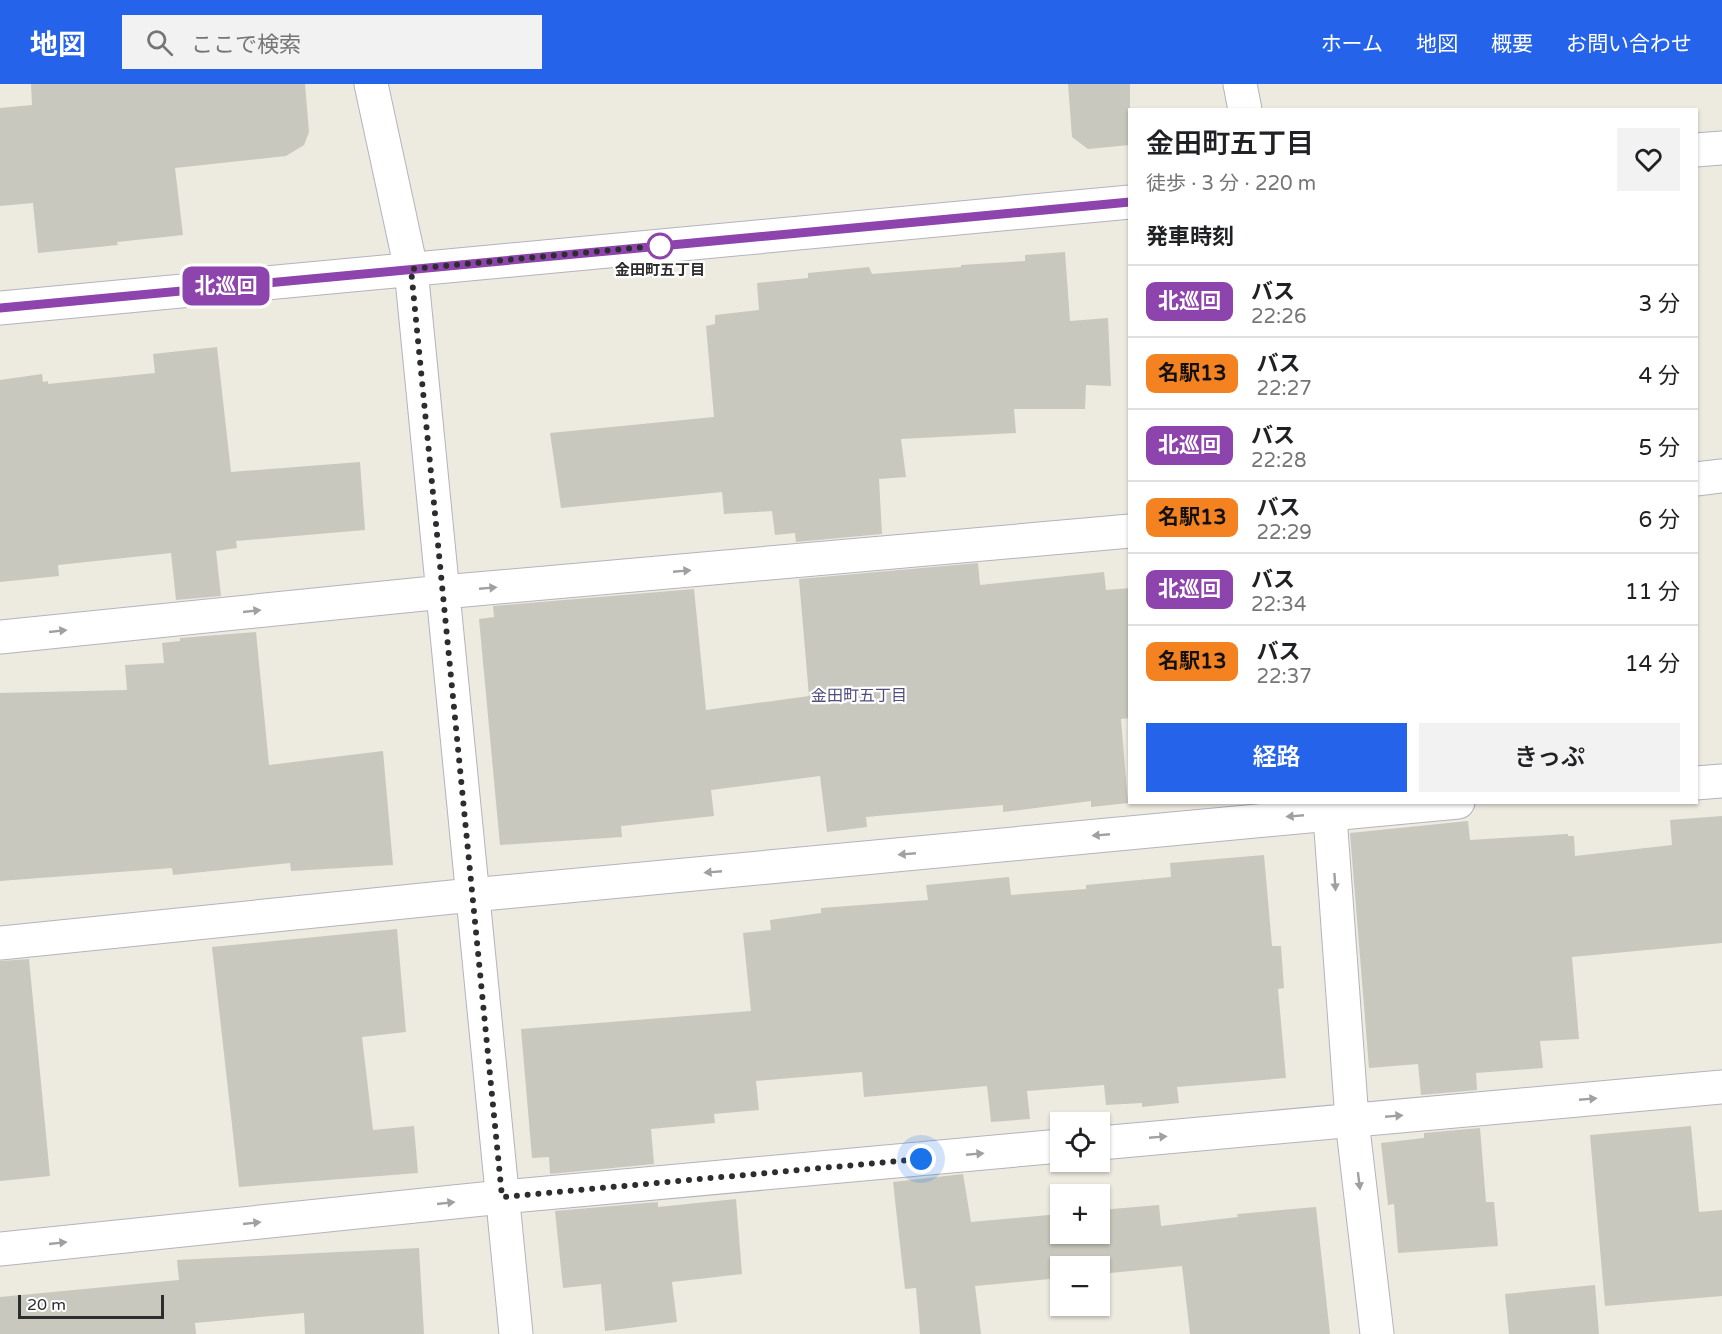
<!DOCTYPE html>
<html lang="ja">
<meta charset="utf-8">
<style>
:root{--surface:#fff;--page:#f2f2f2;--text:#202124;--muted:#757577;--line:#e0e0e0;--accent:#2563eb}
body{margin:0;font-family:"Varela Round","Noto Sans JP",sans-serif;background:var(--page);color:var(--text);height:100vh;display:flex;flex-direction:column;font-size:22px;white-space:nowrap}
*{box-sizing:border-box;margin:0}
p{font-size:20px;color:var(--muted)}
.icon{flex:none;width:33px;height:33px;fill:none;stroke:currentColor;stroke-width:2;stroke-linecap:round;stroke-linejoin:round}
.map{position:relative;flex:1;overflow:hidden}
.drawer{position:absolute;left:1128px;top:24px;width:570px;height:696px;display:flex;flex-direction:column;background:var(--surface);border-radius:0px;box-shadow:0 2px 4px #0004}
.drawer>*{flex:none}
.badge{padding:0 12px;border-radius:9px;font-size:21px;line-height:39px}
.fabs{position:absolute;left:1050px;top:1028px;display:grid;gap:12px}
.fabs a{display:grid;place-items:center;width:60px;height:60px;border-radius:0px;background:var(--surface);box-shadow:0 2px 4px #0004;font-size:30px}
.scale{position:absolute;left:18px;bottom:15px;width:146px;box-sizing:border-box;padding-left:6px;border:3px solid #2d2d2d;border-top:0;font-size:16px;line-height:21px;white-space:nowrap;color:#2d2d2d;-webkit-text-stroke:4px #fff;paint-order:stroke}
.you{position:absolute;width:30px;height:30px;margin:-15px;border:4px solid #fff;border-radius:50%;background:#1a73e8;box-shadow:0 0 0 9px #1a73e833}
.map>.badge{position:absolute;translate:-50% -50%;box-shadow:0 0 0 3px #fff}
h2{padding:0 18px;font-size:22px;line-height:54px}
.round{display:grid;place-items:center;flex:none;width:63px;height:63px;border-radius:0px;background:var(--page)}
.head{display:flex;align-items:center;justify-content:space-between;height:102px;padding:0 18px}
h1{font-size:28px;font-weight:600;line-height:45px}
.primary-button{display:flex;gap:12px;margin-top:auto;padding:12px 18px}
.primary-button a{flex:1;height:69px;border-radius:0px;background:var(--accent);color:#fff;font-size:24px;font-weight:600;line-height:69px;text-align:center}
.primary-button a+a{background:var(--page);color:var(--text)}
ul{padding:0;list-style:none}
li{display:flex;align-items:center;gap:18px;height:72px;padding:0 18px;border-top:2px solid var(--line)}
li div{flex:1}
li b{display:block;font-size:22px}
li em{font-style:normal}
li .badge{min-width:66px;font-weight:700;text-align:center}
header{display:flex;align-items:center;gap:36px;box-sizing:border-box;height:84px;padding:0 30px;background:var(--accent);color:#fff}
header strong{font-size:28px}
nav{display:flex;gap:33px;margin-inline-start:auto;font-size:21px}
.search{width:420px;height:54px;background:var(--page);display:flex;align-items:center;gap:15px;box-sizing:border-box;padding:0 21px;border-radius:0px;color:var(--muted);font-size:22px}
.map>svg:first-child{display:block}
</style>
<header>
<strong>地図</strong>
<div class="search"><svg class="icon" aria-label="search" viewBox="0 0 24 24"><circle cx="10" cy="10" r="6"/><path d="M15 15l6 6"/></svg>ここで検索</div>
<nav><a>ホーム</a><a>地図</a><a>概要</a><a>お問い合わせ</a></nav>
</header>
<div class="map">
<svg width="1722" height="1250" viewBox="0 0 1722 1250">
<rect width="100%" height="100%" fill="#edeae0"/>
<path fill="#c9c8be" d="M31 0H305L309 48 304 61 286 72 175 84 183 151 117 158 118 161 38 169 33 119 0 122V24L32 21Z
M1068 0H1130V61L1088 65 1072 53Z
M1065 168 1070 237 1108 234 1111 302 1086 301 1085 325H1014L1016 349 901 355 906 393 879 395 882 450 796 458 795 449 775 451 772 427 724 430 722 408 561 424 550 349 714 333 706 242 715 240V231L759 226 757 199 808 194V189L869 183 872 190 961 183V181L1025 177V171Z
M217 263 231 388 360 378 365 446 236 457 237 464 216 467 221 512 176 516 171 469 58 481 59 492 0 498V296L42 290 43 298 48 297V300L155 289 153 270Z
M978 479 980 501 1104 488 1106 506 1130 504V634L1121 635 1128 719 1091 723V717L1003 728V721L866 733 867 743 827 748 820 692 711 706 714 732 621 742 622 753 500 761 479 535 494 533 493 522 694 505 706 626 809 612 799 495Z
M256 548 269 681 383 667 393 781 291 787 290 779 173 791 172 784 0 797V609L127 606 125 581 164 579 162 559 180 557V554Z
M1722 732V859L1572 873 1579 955 1540 957 1543 984 1476 989 1477 1006 1421 1011 1418 980 1369 984 1350 749 1468 737 1470 756 1568 750V752H1574L1575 772 1672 761 1670 736Z
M1264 771 1272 862H1281L1284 904 1278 905 1286 994 1177 1003 1179 1019 1142 1023V1019L1106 1021 1104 1001 1027 1007 1030 1035 991 1038 987 1002 864 1013 862 988 756 997 759 1026 714 1030 715 1039 651 1045 654 1080 550 1090 549 1073 532 1074 521 945 751 927 743 849 771 846 770 836 821 829V824L928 816 926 801 1009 793 1011 811 1086 805V801L1171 793 1170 779Z
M397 845 406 948 362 953 373 1046 414 1042 418 1089 239 1103 212 863Z
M29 875 50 1092 0 1097V877Z
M1691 1042 1699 1128 1722 1126V1212L1605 1222 1590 1051Z
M1480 1044 1486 1118H1494L1498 1162 1398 1169 1394 1120 1388 1121 1381 1059 1424 1054V1049Z
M963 1090 971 1138 1060 1130V1149H1100V1126L1159 1121 1161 1142 1238 1133 1237 1130 1316 1123 1330 1250H1190L1182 1182 1100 1190V1182H1060V1194L975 1202 981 1250H920L916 1204 905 1205 893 1098Z
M736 1115 742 1190 672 1198 677 1238 605 1247 601 1200 563 1204 555 1127 658 1118V1123Z
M419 1164 424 1250H305L304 1229 195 1239 196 1250H0V1213L179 1196 177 1176Z
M1595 1201 1599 1250H1509L1505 1210Z"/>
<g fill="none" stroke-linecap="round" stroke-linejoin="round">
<defs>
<path id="minor" d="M371 0 411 185 516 1250
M1240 0 1245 26
M1696 66 1722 64
M0 224 1130 118
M1696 395 1722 392
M0 553 443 508 1130 447
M1696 699 1722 697
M1329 718 1352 1036 1377 1250
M0 859 472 811 1458 718
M1100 1059 1722 1003
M0 1165 502 1113 1060 1062"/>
</defs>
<use href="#minor" stroke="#b3b3bf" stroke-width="35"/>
<use href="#minor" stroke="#fff" stroke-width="33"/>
</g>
<defs><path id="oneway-solid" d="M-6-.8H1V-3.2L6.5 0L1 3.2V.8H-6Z" transform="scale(1.5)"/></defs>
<g fill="#a0a0a0">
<use href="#oneway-solid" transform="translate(682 487) rotate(-5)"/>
<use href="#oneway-solid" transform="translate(488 504) rotate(-5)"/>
<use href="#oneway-solid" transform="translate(252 527) rotate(-6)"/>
<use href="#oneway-solid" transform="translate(58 547) rotate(-6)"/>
<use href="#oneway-solid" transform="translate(1295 732) rotate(175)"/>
<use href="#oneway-solid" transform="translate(1101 751) rotate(175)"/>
<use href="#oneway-solid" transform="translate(907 770) rotate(175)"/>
<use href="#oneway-solid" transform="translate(713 788) rotate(175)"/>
<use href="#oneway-solid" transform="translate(1335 798) rotate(86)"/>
<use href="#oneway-solid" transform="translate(1588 1015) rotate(-5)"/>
<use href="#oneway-solid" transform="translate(1394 1032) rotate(-5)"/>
<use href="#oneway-solid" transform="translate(1158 1053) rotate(-5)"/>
<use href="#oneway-solid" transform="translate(975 1070) rotate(-5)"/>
<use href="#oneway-solid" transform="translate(1359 1097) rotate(83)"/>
<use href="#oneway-solid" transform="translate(446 1119) rotate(-6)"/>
<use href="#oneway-solid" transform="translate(252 1139) rotate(-6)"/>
<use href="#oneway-solid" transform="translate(58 1159) rotate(-6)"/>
</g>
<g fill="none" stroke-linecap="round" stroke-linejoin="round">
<defs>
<path id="line" d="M0 224 1130 118"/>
</defs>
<use href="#line" stroke="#fff" stroke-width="14"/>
<use href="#line" stroke="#8e44ad" stroke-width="9"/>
<path stroke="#2d2d2d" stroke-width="6" stroke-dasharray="0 10.8" d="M660 162 666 161 411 185 502 1113 921 1075"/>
</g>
<circle fill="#fff" stroke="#8e44ad" stroke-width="3" cx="660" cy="162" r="12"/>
<g text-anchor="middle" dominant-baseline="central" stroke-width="4.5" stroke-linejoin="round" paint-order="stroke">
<g font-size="15" font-weight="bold" fill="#2d2d2d" stroke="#fff">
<text x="660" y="186">金田町五丁目</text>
</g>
<g font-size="16" fill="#504e7c" stroke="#fff">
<text x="859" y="612">金田町五丁目</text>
</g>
</g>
</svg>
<div class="fabs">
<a><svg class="icon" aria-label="locate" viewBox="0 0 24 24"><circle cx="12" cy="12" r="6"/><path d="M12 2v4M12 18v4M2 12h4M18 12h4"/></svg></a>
<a>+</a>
<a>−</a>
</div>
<div class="scale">20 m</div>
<div class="you" style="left:921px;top:1075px"></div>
<b class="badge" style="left:226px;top:202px;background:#8e44ad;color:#fff">北巡回</b>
<section class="drawer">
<div class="head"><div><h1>金田町五丁目</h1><p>徒歩 · 3 分 · 220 m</p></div><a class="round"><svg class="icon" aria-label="heart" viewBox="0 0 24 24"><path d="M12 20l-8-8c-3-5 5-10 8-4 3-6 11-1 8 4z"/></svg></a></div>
<h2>発車時刻</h2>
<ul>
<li><span class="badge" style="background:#8e44ad;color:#fff">北巡回</span><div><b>バス</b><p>22:26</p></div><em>3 分</em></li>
<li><span class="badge" style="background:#f58220;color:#111">名駅13</span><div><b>バス</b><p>22:27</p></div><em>4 分</em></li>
<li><span class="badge" style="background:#8e44ad;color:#fff">北巡回</span><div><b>バス</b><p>22:28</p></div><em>5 分</em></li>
<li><span class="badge" style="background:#f58220;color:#111">名駅13</span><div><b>バス</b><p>22:29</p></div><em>6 分</em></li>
<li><span class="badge" style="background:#8e44ad;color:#fff">北巡回</span><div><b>バス</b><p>22:34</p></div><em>11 分</em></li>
<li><span class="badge" style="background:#f58220;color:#111">名駅13</span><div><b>バス</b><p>22:37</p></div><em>14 分</em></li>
</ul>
<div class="primary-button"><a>経路</a><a>きっぷ</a></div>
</section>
</div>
